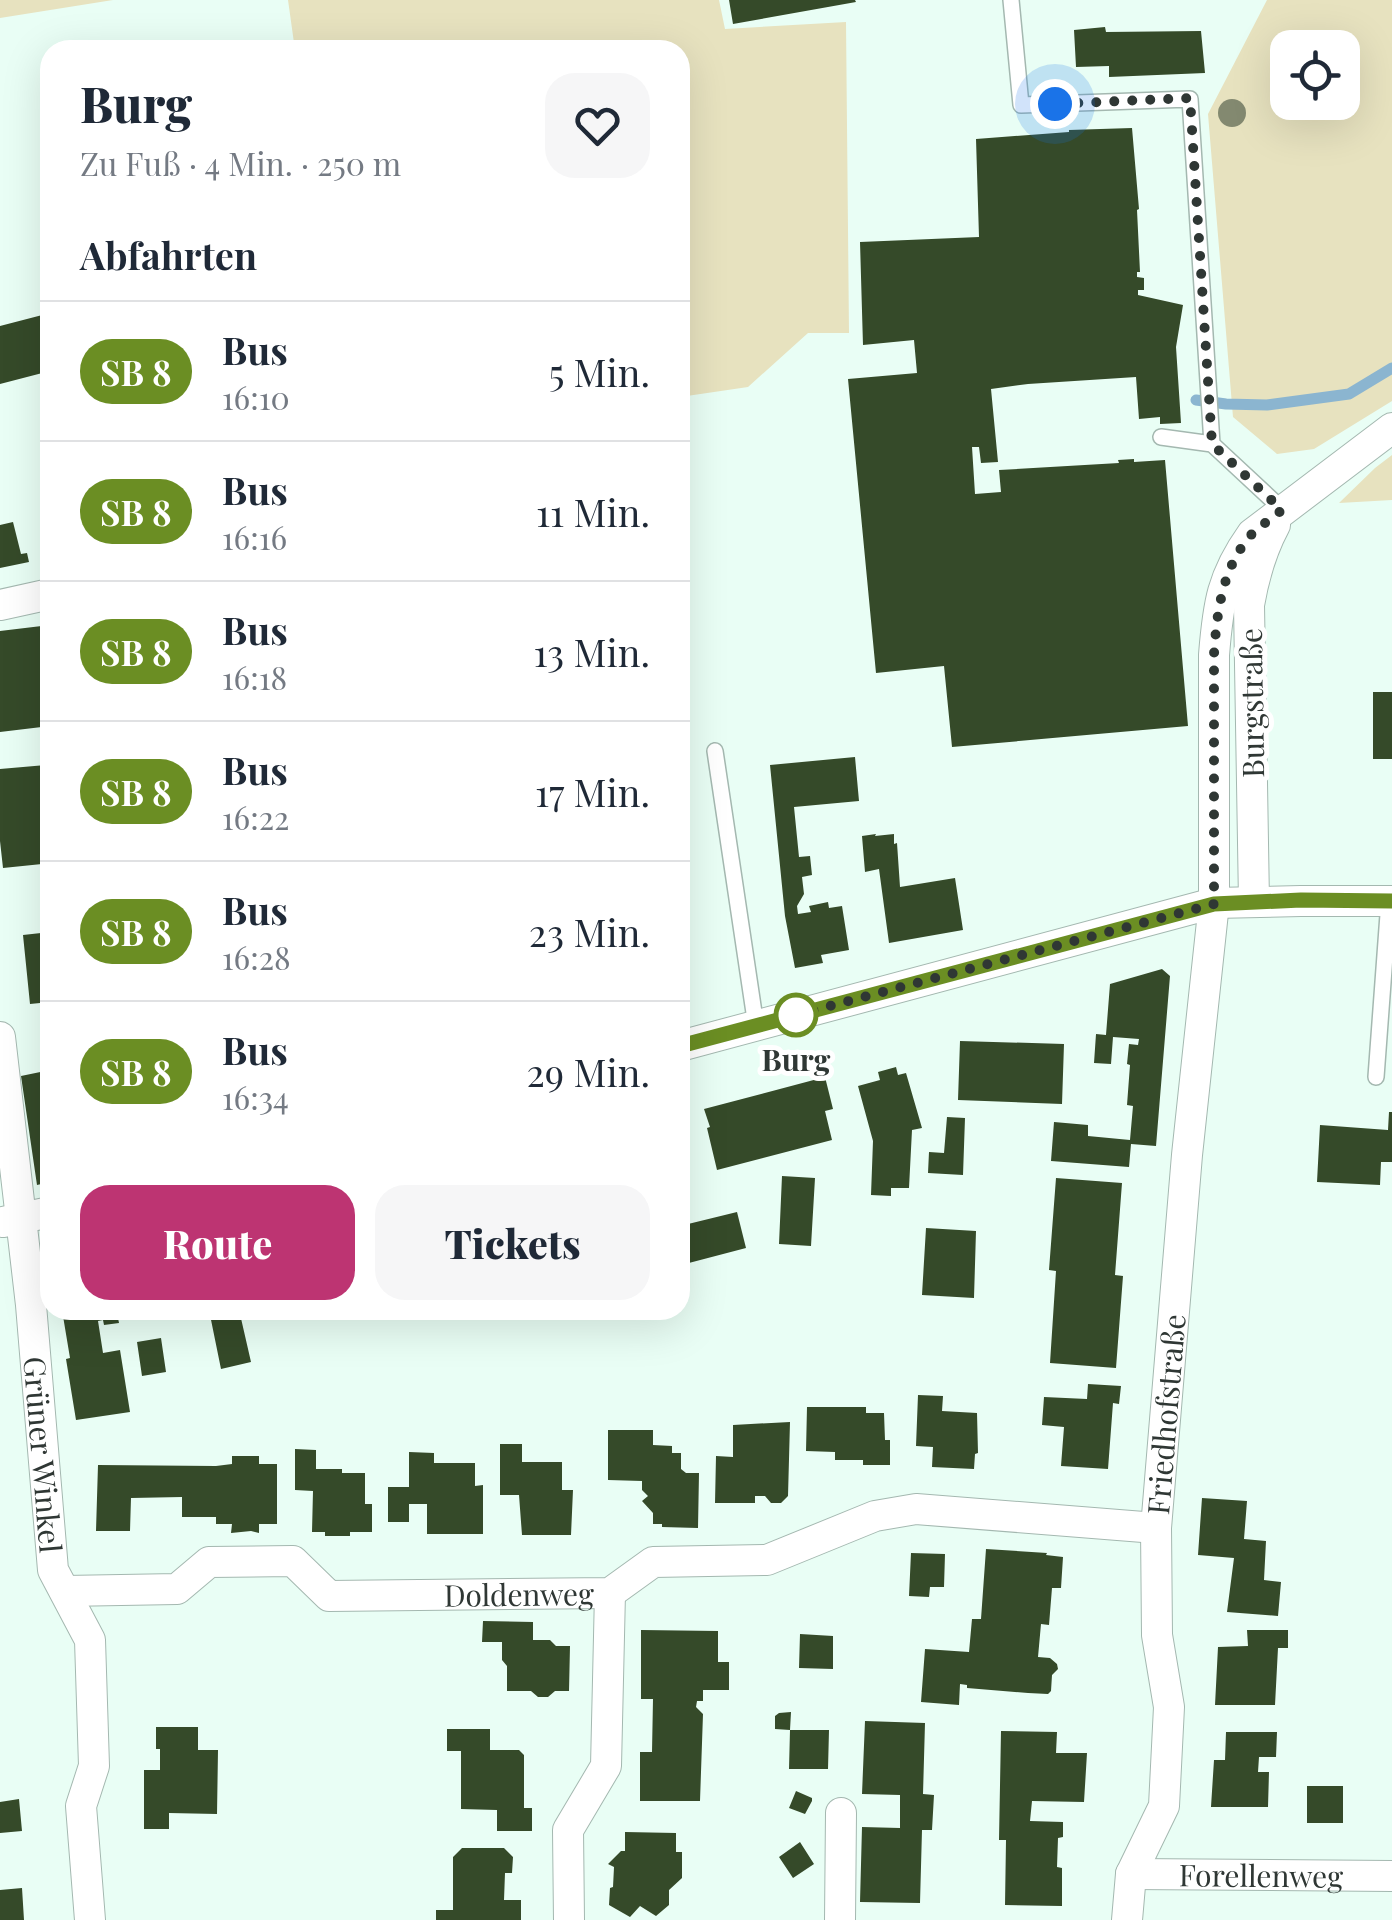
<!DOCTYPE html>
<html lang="de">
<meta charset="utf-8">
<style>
:root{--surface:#fff;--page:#f6f6f7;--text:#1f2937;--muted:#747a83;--line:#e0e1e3;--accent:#bd3472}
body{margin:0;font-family:"Playfair Display",serif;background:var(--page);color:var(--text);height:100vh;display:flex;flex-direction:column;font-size:38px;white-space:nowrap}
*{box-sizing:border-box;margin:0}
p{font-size:32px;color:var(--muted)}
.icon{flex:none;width:55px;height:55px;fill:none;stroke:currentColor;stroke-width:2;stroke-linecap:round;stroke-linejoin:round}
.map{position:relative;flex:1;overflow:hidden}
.sheet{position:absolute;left:40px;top:40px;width:650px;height:1280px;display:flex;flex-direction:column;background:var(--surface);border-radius:30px;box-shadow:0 10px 40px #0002}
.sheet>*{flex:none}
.badge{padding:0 20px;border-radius:32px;font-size:35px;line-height:65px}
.fabs{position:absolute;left:1270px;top:30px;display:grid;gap:20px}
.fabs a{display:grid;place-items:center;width:90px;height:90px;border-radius:20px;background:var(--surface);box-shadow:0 10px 40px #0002;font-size:50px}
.you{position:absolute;width:50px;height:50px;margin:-25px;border:8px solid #fff;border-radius:50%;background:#1a73e8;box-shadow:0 0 0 15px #1a73e833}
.map>.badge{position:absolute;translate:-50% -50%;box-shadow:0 0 0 5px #fff}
h2{padding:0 40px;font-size:38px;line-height:90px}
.round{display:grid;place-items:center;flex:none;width:105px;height:105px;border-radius:30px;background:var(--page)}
.head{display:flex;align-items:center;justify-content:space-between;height:170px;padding:0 40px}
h1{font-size:48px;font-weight:800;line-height:75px}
.cta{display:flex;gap:20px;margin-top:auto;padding:20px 40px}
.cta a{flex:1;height:115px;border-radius:30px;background:var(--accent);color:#fff;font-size:40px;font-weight:800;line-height:115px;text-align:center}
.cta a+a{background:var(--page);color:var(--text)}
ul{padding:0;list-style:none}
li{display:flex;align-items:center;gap:30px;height:140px;padding:0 40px;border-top:2px solid var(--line)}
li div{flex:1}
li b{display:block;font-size:38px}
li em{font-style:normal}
li .badge{min-width:110px;font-weight:700;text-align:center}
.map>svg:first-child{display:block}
</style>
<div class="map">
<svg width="1392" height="1920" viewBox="0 0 1392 1920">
<rect width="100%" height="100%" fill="#e9fef5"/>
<path fill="#e7e2bf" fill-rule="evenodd" d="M0 0H113L0 18Z
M288 0H719L725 29 846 22 849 333H808L748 387 680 397V50H295Z
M1267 0H1392V401L1314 449 1277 454 1233 417 1208 114ZM1288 48H1342V102H1288Z
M1392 455V500L1339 503 1375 468Z"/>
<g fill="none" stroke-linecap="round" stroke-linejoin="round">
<path stroke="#8bb5d0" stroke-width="11" d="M1196 400 1226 404 1267 405 1349 394 1392 368"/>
</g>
<path fill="#354a29" d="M729 0H855L856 2 733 24Z
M1105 27 1106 32 1201 31 1205 73 1109 77V66L1076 67 1074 30Z
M1132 128 1139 209 1137 210 1140 272H1137V277L1144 278V290H1138V295L1183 305 1176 347 1181 423 1160 424V417L1139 419 1136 377 1028 384 991 389 998 462 981 463 979 447H972L975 494 1001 492 999 470 1119 463 1118 460 1134 459V462L1165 460 1188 726 952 747 944 666 876 673 848 379 917 373 914 340 863 345 860 242 979 237 976 139 1069 132V130Z
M50 313V371L0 384V326Z
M13 522 21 554 27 553 29 562 0 568V525Z
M50 625V726L0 732V631Z
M1373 692H1392V759H1373Z
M855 757 859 801 794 807 799 857 810 856 812 875 802 877 804 894 797 906 798 914 811 912 809 906 828 902 829 908 842 906 849 950 821 955 823 963 795 968 785 916 770 765Z
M46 765 50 812V909H48L42 864 3 868 0 841V769Z
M876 834 875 836 894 834V844L897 843 900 887 955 878 963 930 889 943 879 869 865 872 862 836Z
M50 932V1002L30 1004 23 935Z
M1162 969 1170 976 1156 1146 1131 1144 1129 1167 1051 1161 1054 1122 1088 1125V1136L1130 1140 1133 1106 1127 1105 1130 1065 1127 1064 1129 1044 1138 1045 1139 1039 1113 1037 1111 1064 1094 1063 1096 1034 1106 1035 1110 984Z
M960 1041 1064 1044 1062 1104 958 1100Z
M896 1067 898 1075 906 1073 922 1128 912 1130 909 1188H891V1196L871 1195 873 1141 858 1086 880 1080 878 1072Z
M50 1070V1182L37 1185 21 1076Z
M825 1077 833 1109 825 1111 832 1140 717 1170 707 1128 710 1127 704 1109Z
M685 1097V1131H680V1098Z
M1389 1112H1392V1162H1381L1380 1185 1317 1182 1320 1125 1388 1130Z
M947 1117 965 1118 963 1175 928 1173 929 1152 944 1153Z
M782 1176 815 1178 811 1246 779 1244Z
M1056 1178 1122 1183 1115 1275 1123 1276 1116 1368 1050 1363 1056 1271 1049 1270Z
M737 1212 746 1248 685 1264 684 1225Z
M926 1228 976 1231 974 1298 922 1295Z
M62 1310H139L140 1315 118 1318 119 1323 104 1325 103 1320 98 1321 103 1353 120 1350 130 1412 76 1420 66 1359 70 1358Z
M209 1310H250L240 1314 251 1362 221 1369Z
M261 1310H295V1312L263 1319Z
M161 1338 166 1372 142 1376 137 1342Z
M1088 1384 1121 1386 1119 1404 1113 1403 1108 1469 1061 1466 1064 1427 1042 1425 1044 1397 1087 1399Z
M918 1395 943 1396 942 1411 977 1413 978 1453 975 1454 974 1469 932 1467 933 1447 916 1446Z
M807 1407H866V1413H884L885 1440H890V1465H863V1460H835V1452L806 1451Z
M790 1422 788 1496 781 1503H771L765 1496H755V1503H715L716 1456 733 1457V1425Z
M608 1430H653V1445L672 1446V1453H681V1469L686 1473H699L698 1528 662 1527V1524H653V1513L642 1501 648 1496 642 1490V1481L608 1480Z
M500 1444H522V1462H562V1490H573L571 1535H522L519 1495H500Z
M295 1449 316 1450V1469H342V1473H365V1504H372V1532H350V1536H325V1532H312L313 1491 295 1490Z
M409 1452 434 1453V1463H475V1486L483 1485V1534H427V1504H409V1522H388V1487H409Z
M232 1456H259V1464H277V1524H259V1533L251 1531 231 1533 232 1524H216V1517H182V1497L131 1498 130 1531H96L98 1465 216 1466 232 1464Z
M1202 1498 1247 1501 1244 1539 1266 1541 1264 1580 1281 1582 1278 1616 1227 1612 1234 1558 1198 1555Z
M986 1549 1047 1553 1046 1555 1063 1557 1061 1588H1052L1049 1625 1041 1624 1038 1657 1050 1658 1057 1664 1058 1669 1052 1675 1051 1691 1048 1694 1028 1693 967 1688V1685L960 1684 959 1705 921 1702 925 1649 969 1652 972 1619H981Z
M911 1553 945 1554 944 1587H930L929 1597 909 1596Z
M483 1621 533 1622V1640H550L556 1646H570L569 1691H555L548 1697H538L531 1691H507V1666L502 1660V1642H482Z
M641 1630 718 1631V1662H729V1690H703V1701H697L696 1707 703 1714 700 1801H640V1752H652L653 1699H641Z
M1247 1630H1288V1648H1278L1275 1705H1215L1218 1647 1248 1646Z
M800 1634 833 1636V1669L799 1668Z
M791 1712 790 1730 775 1729V1716L779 1713Z
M865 1721 925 1723 923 1794 934 1795 932 1830H922L920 1903 860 1902 862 1827 900 1828V1795L862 1794Z
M156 1727H198V1750H218L217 1814 169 1813V1829H144V1770H160V1749H156Z
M447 1729H490V1750H519L524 1755V1808H532V1831H497V1810L461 1809V1751H447Z
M790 1730H829L828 1769H789Z
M1001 1731 1057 1732 1056 1753H1087L1084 1802 1032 1801 1030 1821 1063 1822V1837L1058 1838 1057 1867 1062 1868V1906L1005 1905 1006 1840H999Z
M1226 1732H1277L1276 1757H1259L1258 1772H1269L1268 1807H1211L1214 1760H1225Z
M1307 1786H1343V1823H1307Z
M796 1791 812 1798V1801L805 1814 789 1808Z
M19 1799 22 1831 0 1833V1802Z
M625 1832 676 1833V1852H682V1878L669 1890V1905L656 1916 640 1906 630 1917 609 1905 610 1888 613 1887 614 1867 608 1864 621 1851H625Z
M800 1842 814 1864 793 1878 779 1857Z
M462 1848H504L513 1857 512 1873H505L504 1900H521V1920H436V1910H453V1857Z
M22 1888 24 1920H0V1890Z"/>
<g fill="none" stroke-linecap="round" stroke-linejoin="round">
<defs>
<path id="lane" d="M1011 0 1021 105 1190 99 1212 444 1283 510
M1161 437 1212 444
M715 751 756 1026
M1376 1077 1389 901"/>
<g id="street">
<path d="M0 605 50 594"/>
<path d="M1254 902 1249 605C1254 576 1261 551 1275 525"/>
<path id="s1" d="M0 1037 31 1305 53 1570 90 1640 94 1766 81 1806 90 1920"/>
<path d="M680 1046 1214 903 1301 901H1392"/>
<path d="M3 1222 50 1212"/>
<path id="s2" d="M65 1591 177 1589 209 1562 293 1561 329 1596 610 1593 653 1562 767 1560 875 1516 916 1509 1156 1528"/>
<path id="s3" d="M1131 1874 1392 1876"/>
<path d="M569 1920 568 1830 606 1766 610 1593"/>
<path d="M840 1920 841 1813"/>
<path id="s4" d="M1127 1920 1131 1874 1164 1806 1169 1707 1157 1635 1156 1528 1187 1155 1214 903V655C1218 604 1222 576 1252 534L1392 428"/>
</g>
</defs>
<use href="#lane" stroke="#a4b8b0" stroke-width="18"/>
<use href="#street" stroke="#a4b8b0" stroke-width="32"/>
<use href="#lane" stroke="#fff" stroke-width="15"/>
<use href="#street" stroke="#fff" stroke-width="30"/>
</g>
<circle fill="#838970" cx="1232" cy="113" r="14"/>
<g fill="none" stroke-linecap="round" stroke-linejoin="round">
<defs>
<path id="line" d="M680 1046 1214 904 1301 900 1392 901"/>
</defs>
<use href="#line" stroke="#fff" stroke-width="22"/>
<use href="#line" stroke="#6b8e23" stroke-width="15"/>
<path stroke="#2f3734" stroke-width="10" stroke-dasharray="0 18" d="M796 1015 1214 904V654C1217 612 1222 568 1251 535 1260 526 1272 518 1282 510L1212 444 1190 98 1055 104"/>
</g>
<circle fill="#fff" stroke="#6b8e23" stroke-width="5" cx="796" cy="1015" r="20"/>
<g text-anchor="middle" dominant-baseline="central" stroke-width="10" stroke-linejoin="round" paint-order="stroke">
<g font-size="30" fill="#2f3734" stroke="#fff">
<text transform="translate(1251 703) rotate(-91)">Burgstraße</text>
<text stroke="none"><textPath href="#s4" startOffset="515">Friedhofstraße</textPath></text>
<text stroke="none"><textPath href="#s1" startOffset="420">Grüner Winkel</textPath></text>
<text stroke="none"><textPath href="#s2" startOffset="478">Doldenweg</textPath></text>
<text stroke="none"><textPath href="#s3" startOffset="130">Forellenweg</textPath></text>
</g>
<g font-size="30" font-weight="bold" fill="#2f3734" stroke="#fff">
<text x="796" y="1059">Burg</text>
</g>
</g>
</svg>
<div class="fabs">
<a><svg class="icon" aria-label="locate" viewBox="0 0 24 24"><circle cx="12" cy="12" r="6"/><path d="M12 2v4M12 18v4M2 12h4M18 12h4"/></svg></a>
</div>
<div class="you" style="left:1055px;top:104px"></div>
<section class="sheet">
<div class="head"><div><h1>Burg</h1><p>Zu Fuß · 4 Min. · 250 m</p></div><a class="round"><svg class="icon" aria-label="heart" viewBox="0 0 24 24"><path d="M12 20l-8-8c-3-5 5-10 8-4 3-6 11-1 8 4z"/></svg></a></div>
<h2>Abfahrten</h2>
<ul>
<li><span class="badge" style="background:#6b8e23;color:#fff">SB 8</span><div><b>Bus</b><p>16:10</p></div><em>5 Min.</em></li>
<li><span class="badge" style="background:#6b8e23;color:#fff">SB 8</span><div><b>Bus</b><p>16:16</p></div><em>11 Min.</em></li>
<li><span class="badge" style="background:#6b8e23;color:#fff">SB 8</span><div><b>Bus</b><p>16:18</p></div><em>13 Min.</em></li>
<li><span class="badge" style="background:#6b8e23;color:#fff">SB 8</span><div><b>Bus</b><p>16:22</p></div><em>17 Min.</em></li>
<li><span class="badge" style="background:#6b8e23;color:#fff">SB 8</span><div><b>Bus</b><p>16:28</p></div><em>23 Min.</em></li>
<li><span class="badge" style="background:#6b8e23;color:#fff">SB 8</span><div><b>Bus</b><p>16:34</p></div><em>29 Min.</em></li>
</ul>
<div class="cta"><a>Route</a><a>Tickets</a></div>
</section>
</div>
